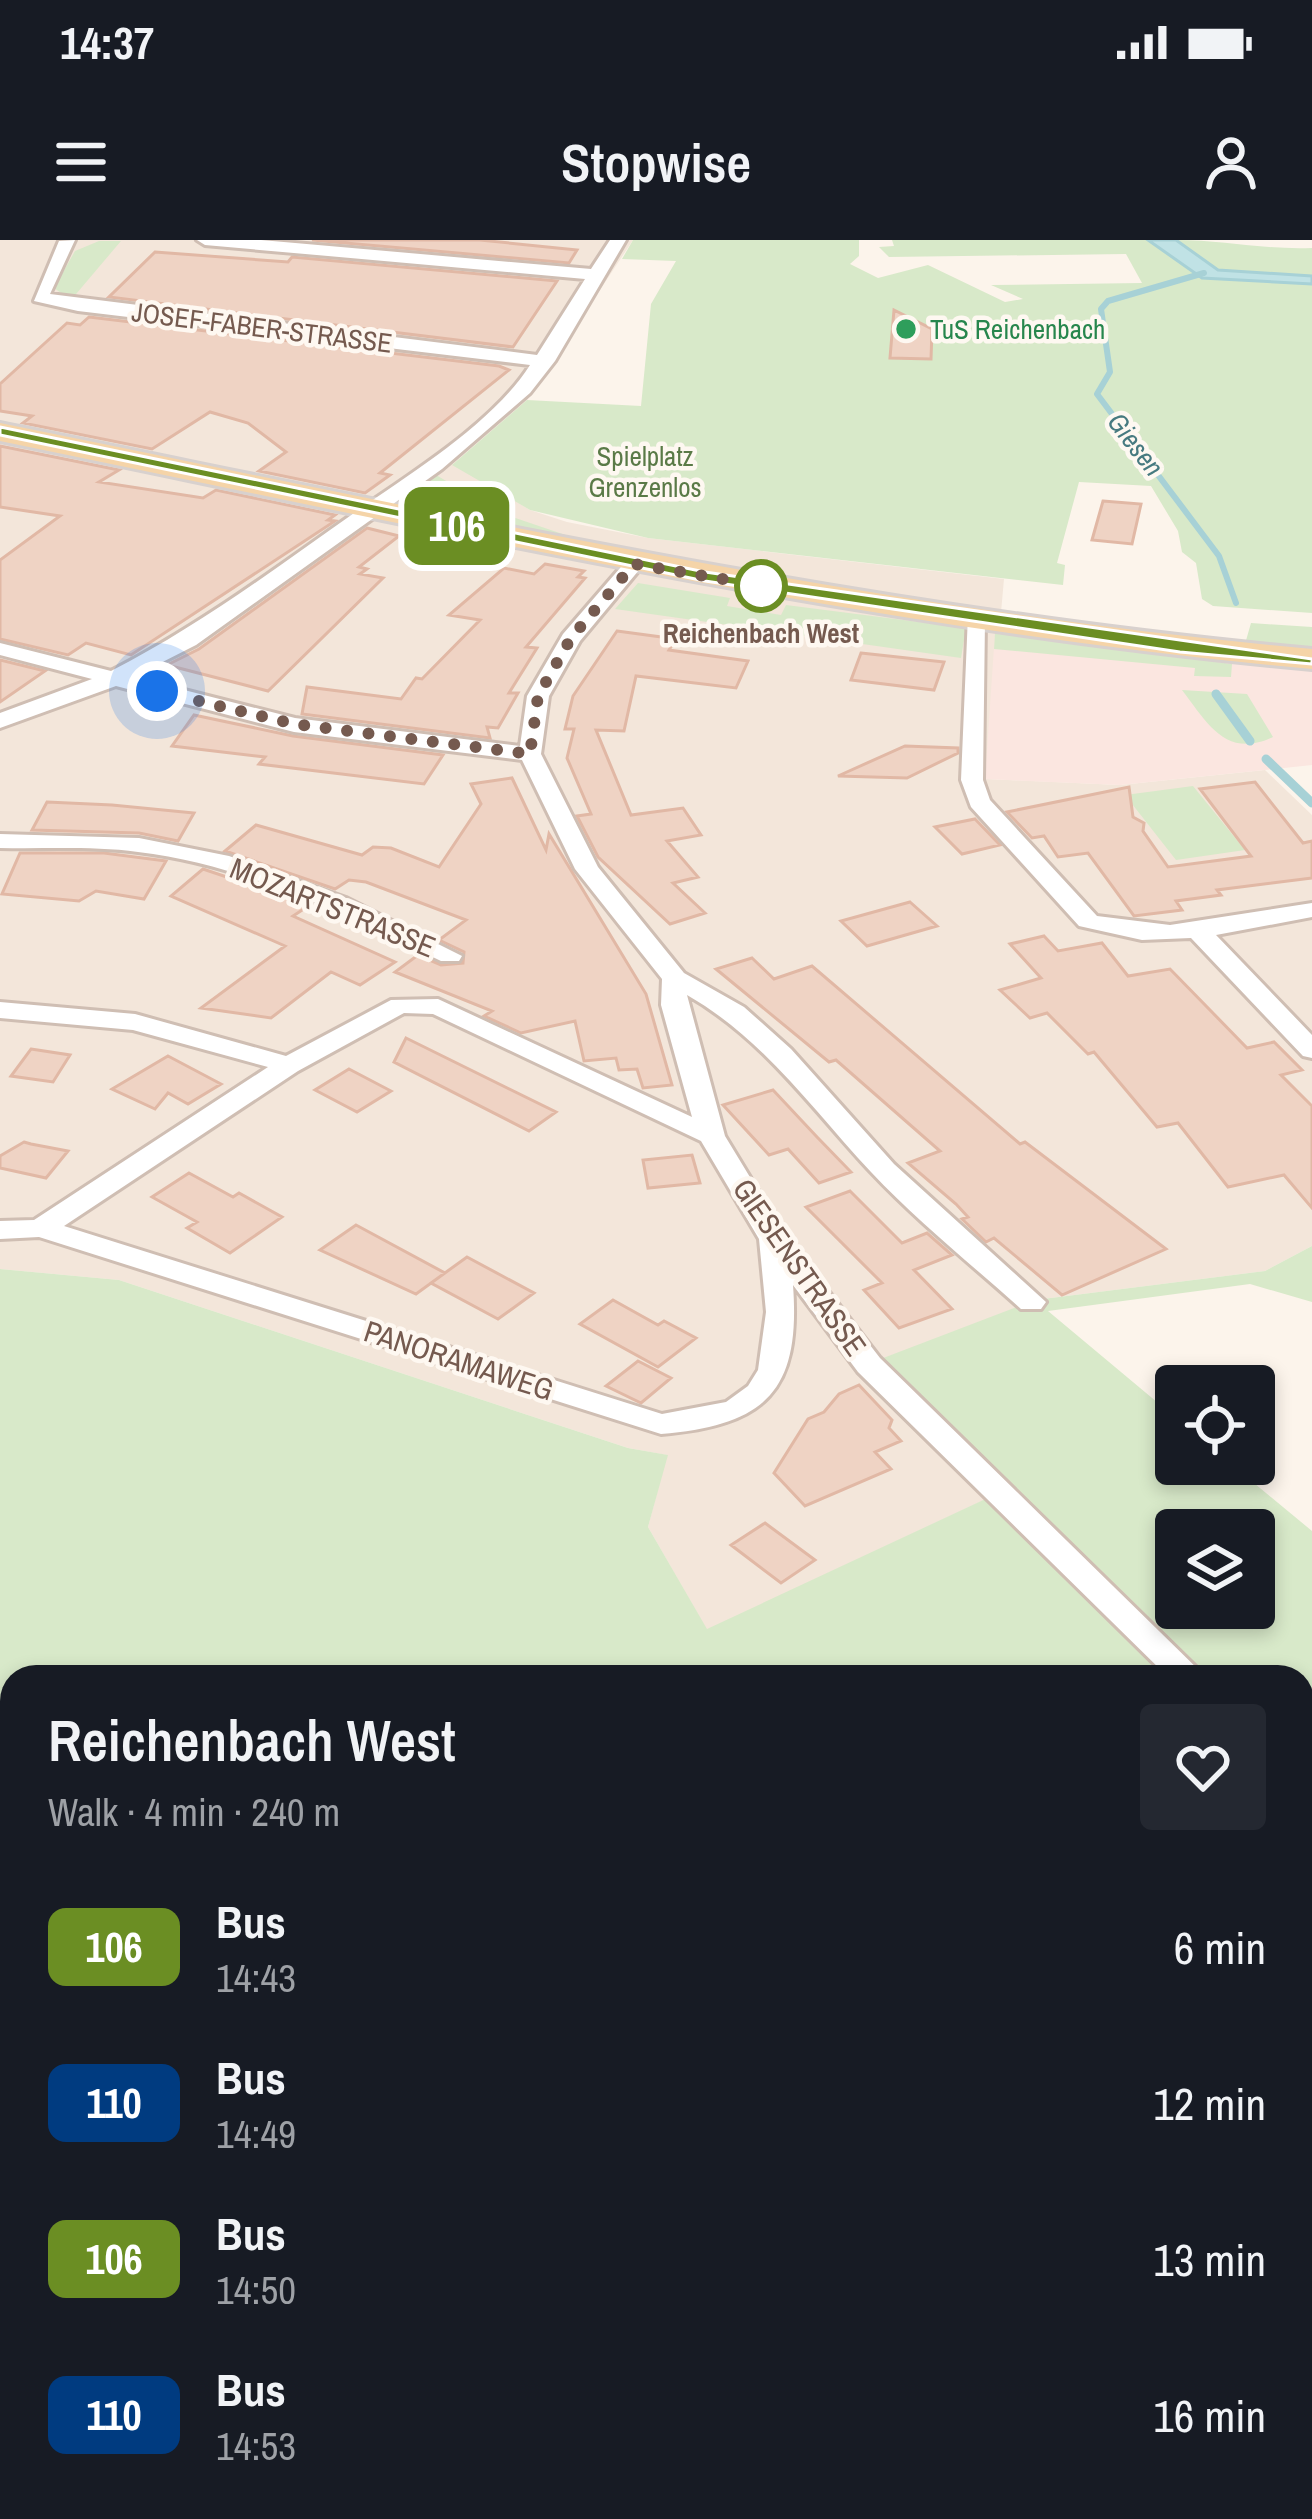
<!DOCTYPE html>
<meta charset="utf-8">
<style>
:root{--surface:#171b24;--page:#242831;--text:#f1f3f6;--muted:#9ea1a6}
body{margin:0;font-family:"Archivo Narrow",sans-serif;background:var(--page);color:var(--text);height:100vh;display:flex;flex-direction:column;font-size:45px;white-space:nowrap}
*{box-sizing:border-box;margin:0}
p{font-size:39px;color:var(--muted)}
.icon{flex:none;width:66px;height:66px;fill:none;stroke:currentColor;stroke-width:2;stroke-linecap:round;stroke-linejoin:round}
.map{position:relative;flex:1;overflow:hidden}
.sheet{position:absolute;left:0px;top:1425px;width:1314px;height:855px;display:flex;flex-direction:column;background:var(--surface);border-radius:36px 36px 0 0;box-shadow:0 6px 18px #0003}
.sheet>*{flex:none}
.badge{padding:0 24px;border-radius:18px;font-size:42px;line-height:78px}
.controls{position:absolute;left:1155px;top:1125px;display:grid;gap:24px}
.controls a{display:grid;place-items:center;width:120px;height:120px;border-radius:12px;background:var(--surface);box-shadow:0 6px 18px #0003;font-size:60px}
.you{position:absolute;width:60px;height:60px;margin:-30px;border:9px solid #fff;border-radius:50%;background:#1a73e8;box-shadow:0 0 0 18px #1a73e833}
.map>.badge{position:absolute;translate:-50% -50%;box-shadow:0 0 0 6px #fff}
.round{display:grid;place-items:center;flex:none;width:126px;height:126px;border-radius:12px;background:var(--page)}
.summary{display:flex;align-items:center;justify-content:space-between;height:204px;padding:0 48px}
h1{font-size:57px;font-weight:600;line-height:90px}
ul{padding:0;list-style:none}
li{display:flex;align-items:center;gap:36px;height:156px;padding:0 48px}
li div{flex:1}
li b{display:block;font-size:45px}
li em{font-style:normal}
li .badge{min-width:132px;font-weight:700;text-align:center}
.status{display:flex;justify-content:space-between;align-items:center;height:84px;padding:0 60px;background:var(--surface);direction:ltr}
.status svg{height:33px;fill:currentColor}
header{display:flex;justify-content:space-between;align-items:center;height:156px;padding:0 48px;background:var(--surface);font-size:54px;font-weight:600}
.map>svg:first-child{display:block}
</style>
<div class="status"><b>14:37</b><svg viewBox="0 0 49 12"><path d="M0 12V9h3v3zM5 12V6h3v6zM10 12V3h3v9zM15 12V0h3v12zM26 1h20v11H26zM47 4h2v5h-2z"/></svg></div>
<header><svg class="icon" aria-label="menu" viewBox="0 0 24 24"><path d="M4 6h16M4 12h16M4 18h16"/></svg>Stopwise<svg class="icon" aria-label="person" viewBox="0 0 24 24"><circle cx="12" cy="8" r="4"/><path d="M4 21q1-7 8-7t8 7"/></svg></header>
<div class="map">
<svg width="1312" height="2279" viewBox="0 0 1312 2279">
<rect width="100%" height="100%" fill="#fcf4eb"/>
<path fill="#f3e6da" d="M0 0H633L527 160 453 224 530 270 567 282 648 298 1004 339 986 539 1120 545 1265 530 1312 575V1006L1265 1031 1035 1060 1010 1248 707 1390 648 1287 667 1215 628 1208 119 1040 0 1029Z"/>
<path fill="#fbe6e0" d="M995 392 1312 429V525L1120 545 985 539Z"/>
<path fill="#d8e9c9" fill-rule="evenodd" d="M633 0H859V16L850 24 878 38 928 25 1005 62 1023 59 991 45 1142 43 1126 14 889 17 879 7 894 6 892 0H1148L1202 38 1312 44V373L1213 366 1202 359 1196 323 1182 312 1178 291 1151 246 1079 242 1057 323 1065 325 1063 345 648 298 530 270 452 225 527 160 641 166 651 64 676 21 622 19Z
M1176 0C1224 0 1265 10 1312 8V36L1218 30Z
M99 1H121L71 60 54 48 75 11Z
M436 235 501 273 592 304 409 261Z
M638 343 730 358 727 366 781 375 786 365 966 388 961 418 615 369Z
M1251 383 1312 387V408L1245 404Z
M995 392 1232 424 1231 437 1194 436 1195 428 994 409Z
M1182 450 1247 454 1273 497C1226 519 1208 484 1182 450Z
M1193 546 1245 610 1176 620 1125 555Z
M1312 1006V1062L1250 1044 1048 1071 1176 1178V1224H1231L1312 1291V2279H0V1029L119 1040 628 1208 668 1215 648 1287 707 1389 1009 1248 878 1120 1035 1060 1265 1031ZM1176 1290H1254V1368H1176ZM12 1437H1302V2268H12Z"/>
<path fill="#c0e2e5" stroke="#a7d1d6" stroke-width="3" d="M1148 0H1176L1218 30 1312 36V44L1202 38Z"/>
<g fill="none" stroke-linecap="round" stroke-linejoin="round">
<path stroke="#a7d1d6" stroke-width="6" d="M1204 33 1108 61 1101 69 1110 132 1097 154 1219 316 1236 363"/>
<path stroke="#a7d1d6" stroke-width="9" d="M1216 454 1250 501
M1266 519 1312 563"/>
</g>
<path fill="#efd3c4" stroke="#e1b8a5" stroke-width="3" d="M312 0H480L577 10 569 23Z
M155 12 288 22 292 17 557 41 513 107 109 57Z
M894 70 932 89 931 119 890 118Z
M89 77 499 126 509 130 380 233 390 235 365 253 259 231 286 212 248 183 210 172 152 209 23 183 32 176 0 171V144L67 83 80 85Z
M0 206 119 230 99 242 203 258 216 250 335 275 328 280 335 281 131 415 86 403 68 415 0 399V320L60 276 0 267Z
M1103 261 1141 264 1132 304 1092 300Z
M367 288 399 296 359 327 367 329 360 334 383 338 268 451 167 425 199 409Z
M545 324 584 331 578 337 585 338 526 407 537 408 509 453H518L498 488 487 487 490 498 302 474 307 447 401 459 416 438 422 439 480 380 449 375 504 328 534 334Z
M617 391 676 399 669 410 748 421 736 448 636 436 624 491 596 490 631 575 683 568 701 595 667 601 698 637 673 643 705 673 670 684 598 617 577 576 591 574 567 518 574 489H565L573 456Z
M861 413 944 422 934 450 851 440Z
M0 420 45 431 0 462Z
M194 475 293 496 443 515 424 544 259 524 265 517 172 506Z
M905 506 958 508V513L907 538 838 536Z
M512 538 546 610 549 594 646 754 672 845 643 848 637 829 619 830 616 818 584 821 575 781 521 793 484 776 492 771 395 732 418 715 441 725 463 723 464 712 439 700 466 680 366 642 349 640 335 649 225 611 256 585 362 615 373 607 391 608 439 627 481 564 471 544Z
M1255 542 1303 603 1312 601V638L1217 650 1221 655 1176 661 1182 670 1134 676 1088 613 1058 617 1044 596 1032 598 1007 572 1129 547 1133 577 1144 583 1143 591 1168 627 1251 616 1200 549Z
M47 562 112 565 194 573 178 601 139 593 32 590Z
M975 579 1000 605 962 614 935 587Z
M20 613H104L166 621 144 659 96 651 79 661 2 654Z
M203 629 310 665 293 676 395 722 360 745 331 732 271 778 201 768 285 706 171 656Z
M910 662 937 686 867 706 841 681Z
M1044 696 1058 711 1102 703 1128 736 1170 729 1247 808 1274 802 1302 830 1281 835 1312 866V968L1284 935 1228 947 1178 883 1157 887 1094 812 1088 814 1047 773 1030 778 1000 750 1041 738 1010 704Z
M752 718 774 739 812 726 1020 904 1025 902 1166 1009 1062 1055 994 998 986 1002 962 979 968 977 956 964 908 923 940 911 836 820 829 822 716 729Z
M406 798 556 872 529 891 394 822Z
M31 809 70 815 53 842 11 836Z
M168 816 221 844 188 864 168 853 155 869 112 849Z
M349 829 391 851 357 872 315 850Z
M773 850 817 897 851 932 819 943 788 909 769 915 723 865Z
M24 902 31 904 68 911 46 938 0 928V916Z
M692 915 700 943 648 948 643 920Z
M189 933 233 957 239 953 282 977 230 1013 187 988 197 982 152 957Z
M850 951 902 1003 927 993 952 1015 914 1030 952 1069 899 1088 864 1050 882 1043 806 967Z
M356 985 445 1033 416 1054 320 1010Z
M467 1017 534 1053 498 1079 431 1043Z
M613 1060 658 1085 664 1081 696 1098 658 1127 580 1084Z
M638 1121 671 1138 641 1163 606 1146Z
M859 1145 892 1180 889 1188 901 1201 875 1212 891 1229 805 1266 774 1233 808 1179 824 1172 839 1154Z
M765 1283 815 1320 781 1343 731 1305Z"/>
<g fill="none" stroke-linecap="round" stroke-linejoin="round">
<defs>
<path id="street" d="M75 0 50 54 537 115 585 39 205 5 197 0H261L591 29 610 0H626L555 121 530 153 442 229 196 405 133 437 295 478 520 506 527 456 563 394 627 320H641L644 324 580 401 549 456 541 514 598 627 684 733 744 767 791 809 894 924 1046 1062 1041 1069H1021C971 1024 917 981 871 932 812 869 764 799 687 755L725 896 785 995 880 1118 1206 1437H1168L858 1132 793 1045C801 1152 765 1185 661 1194L39 997 0 999V981L34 980 268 827 133 790 0 778V762L135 774 286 816 391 760 438 759 692 877 661 765 662 739 575 629 522 520 294 492 116 446 0 488V473L92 439 0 415V403L111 431C199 386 276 328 357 271 413 232 494 182 530 125L78 71 34 61 59 1ZM404 773 433 774 701 901 759 999 766 1072 758 1130 748 1146 726 1162 662 1174 64 986 298 831Z
M968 375 985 379 983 540 990 560 1097 676 1170 685 1312 663V677L1216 695 1312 795V818L1303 816 1191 698 1142 700 1079 686 971 567 961 540Z
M0 594 139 598 229 616 346 658 462 716 459 721H441C345 674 246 625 138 612 93 606 46 609 0 608Z
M1302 1531 1312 1534V1566L1302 1563Z"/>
<path id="primary" d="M0 183C435 271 869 369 1312 409V429C869 389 435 290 0 201Z"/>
</defs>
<use href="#street" stroke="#cfbeb3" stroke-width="6"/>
<use href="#primary" stroke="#d8d1ce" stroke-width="6"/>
<use href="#street" fill="#fff" fill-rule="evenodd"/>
<use href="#primary" fill="#f5d4a8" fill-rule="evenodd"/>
</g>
<path fill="#6b8e23" stroke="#fff" stroke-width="3" d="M0 187 705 332 1312 419V424L1180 412 705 341 0 195Z"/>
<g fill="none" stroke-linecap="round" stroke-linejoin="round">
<path stroke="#755a4f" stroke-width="12" stroke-dasharray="0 21.6" d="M157 451 294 484 530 514 538 456 571 398 634 324 770 347 761 346"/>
</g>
<circle fill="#2e9e5b" stroke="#fef8f1" stroke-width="4.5" cx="906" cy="89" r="12"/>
<circle fill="#fff" stroke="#6b8e23" stroke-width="6" cx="761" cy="346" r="24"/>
<g text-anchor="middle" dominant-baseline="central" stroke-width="9" stroke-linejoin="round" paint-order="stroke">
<g font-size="27" fill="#755a4f" stroke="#fef8f1">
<text transform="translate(262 87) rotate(7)">JOSEF-FABER-STRASSE</text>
</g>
<g font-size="27" fill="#27864d" stroke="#fef8f1" text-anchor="start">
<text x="930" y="89">TuS Reichenbach</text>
</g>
<g font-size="27" font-style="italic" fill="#477a80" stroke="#fef8f1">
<text transform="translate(1136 204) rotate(52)">Giesen</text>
</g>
<g font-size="27" fill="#5a7a47" stroke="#fef8f1">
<text x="645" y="216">Spielplatz<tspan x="645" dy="31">Grenzenlos</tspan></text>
</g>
<g font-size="27" font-weight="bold" fill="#755a4f" stroke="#fef8f1">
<text x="761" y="393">Reichenbach West</text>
</g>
<g font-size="30" fill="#755a4f" stroke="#fef8f1">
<text transform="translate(333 667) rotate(22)">MOZARTSTRASSE</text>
<text transform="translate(800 1027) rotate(55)">GIESENSTRASSE</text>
<text transform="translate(459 1120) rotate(18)">PANORAMAWEG</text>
</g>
</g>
</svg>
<div class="controls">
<a><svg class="icon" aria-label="locate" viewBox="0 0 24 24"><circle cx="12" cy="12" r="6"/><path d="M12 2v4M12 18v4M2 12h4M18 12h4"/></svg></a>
<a><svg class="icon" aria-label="layers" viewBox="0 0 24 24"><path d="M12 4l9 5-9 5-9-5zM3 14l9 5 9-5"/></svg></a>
</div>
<div class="you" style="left:157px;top:451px"></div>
<b class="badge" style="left:457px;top:286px;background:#6b8e23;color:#fff">106</b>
<section class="sheet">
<div class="summary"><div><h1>Reichenbach West</h1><p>Walk · 4 min · 240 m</p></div><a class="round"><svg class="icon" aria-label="heart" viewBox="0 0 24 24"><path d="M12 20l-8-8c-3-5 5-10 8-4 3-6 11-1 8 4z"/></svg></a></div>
<ul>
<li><span class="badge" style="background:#6b8e23;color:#fff">106</span><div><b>Bus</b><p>14:43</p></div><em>6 min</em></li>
<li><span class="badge" style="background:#003b80;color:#fff">110</span><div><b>Bus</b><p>14:49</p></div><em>12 min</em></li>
<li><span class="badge" style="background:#6b8e23;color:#fff">106</span><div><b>Bus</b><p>14:50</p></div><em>13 min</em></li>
<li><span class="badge" style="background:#003b80;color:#fff">110</span><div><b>Bus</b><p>14:53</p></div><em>16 min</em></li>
</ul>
</section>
</div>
